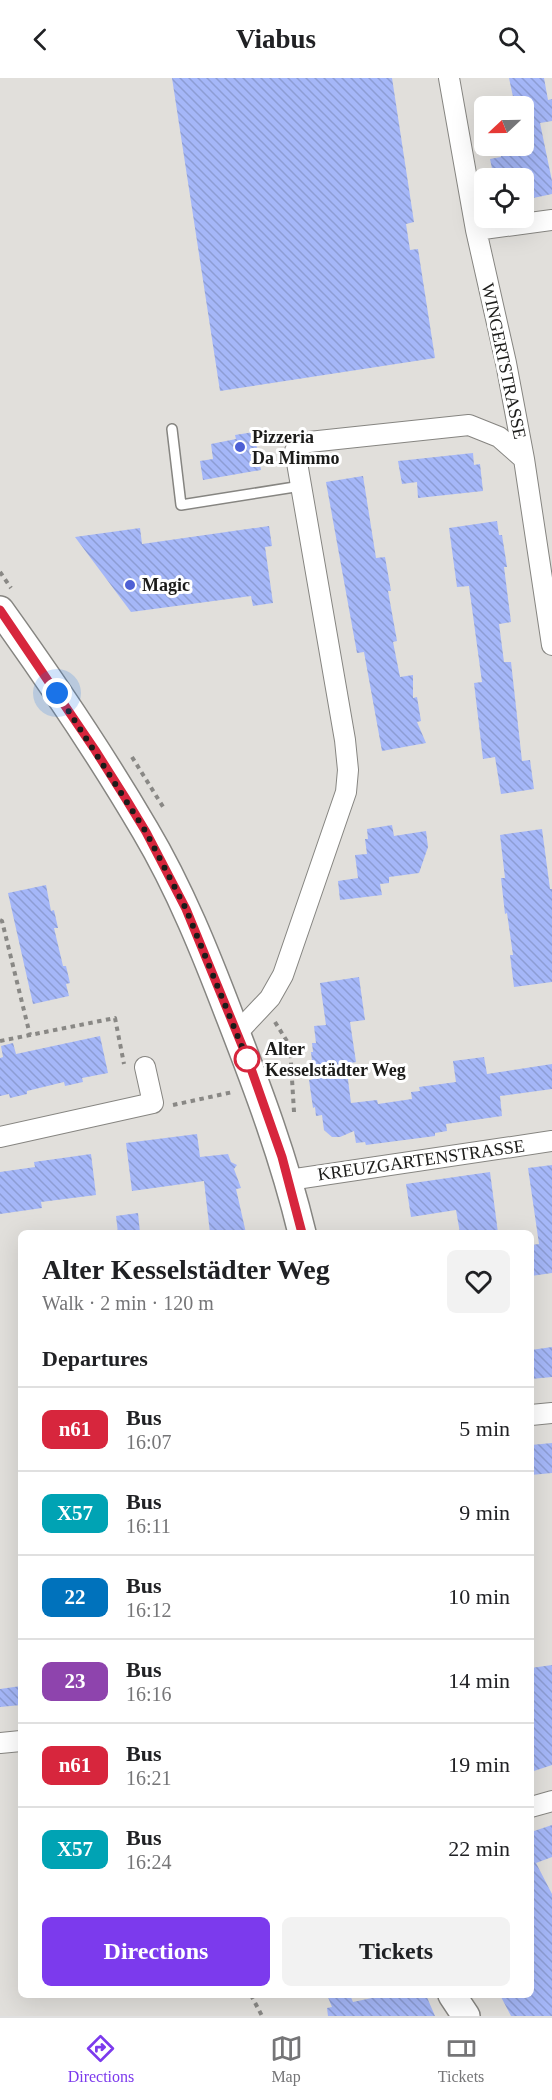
<!DOCTYPE html>
<meta charset="utf-8">
<style>
:root{--surface:#fff;--page:#f2f2f2;--text:#202124;--muted:#757577;--line:#e0e0e0;--accent:#7c3aed}
body{margin:0;font-family:Georgia,serif;background:var(--page);color:var(--text);height:100vh;display:flex;flex-direction:column;font-size:22px;white-space:nowrap}
*{box-sizing:border-box;margin:0}
p{font-size:20px;color:var(--muted)}
.icon{flex:none;width:33px;height:33px;fill:none;stroke:currentColor;stroke-width:2;stroke-linecap:round;stroke-linejoin:round}
.map{position:relative;flex:1;overflow:hidden}
.panel{position:absolute;left:18px;top:1152px;width:516px;height:768px;display:flex;flex-direction:column;background:var(--surface);border-radius:9px;box-shadow:0 6px 24px #0002}
.panel>*{flex:none}
.badge{padding:0 12px;border-radius:9px;font-size:21px;line-height:39px}
.needle{width:39px;rotate:248deg}
.tools{position:absolute;left:474px;top:18px;display:grid;gap:12px}
.tools a{display:grid;place-items:center;width:60px;height:60px;border-radius:9px;background:var(--surface);box-shadow:0 6px 24px #0002;font-size:30px}
.you{position:absolute;width:30px;height:30px;margin:-15px;border:4px solid #fff;border-radius:50%;background:#1a73e8;box-shadow:0 0 0 9px #1a73e833}
.map>.badge{position:absolute;translate:-50% -50%;box-shadow:0 0 0 3px #fff}
h2{padding:0 24px;font-size:22px;line-height:54px}
.round{display:grid;place-items:center;flex:none;width:63px;height:63px;border-radius:9px;background:var(--page)}
.headline{display:flex;align-items:center;justify-content:space-between;height:102px;padding:0 24px}
h1{font-size:28px;font-weight:700;line-height:45px}
.action{display:flex;gap:12px;margin-top:auto;padding:12px 24px}
.action a{flex:1;height:69px;border-radius:9px;background:var(--accent);color:#fff;font-size:24px;font-weight:700;line-height:69px;text-align:center}
.action a+a{background:var(--page);color:var(--text)}
ul{padding:0;list-style:none}
li{display:flex;align-items:center;gap:18px;height:84px;padding:0 24px;border-top:2px solid var(--line)}
li div{flex:1}
li b{display:block;font-size:22px}
li em{font-style:normal}
li .badge{min-width:66px;font-weight:700;text-align:center}
header{display:flex;justify-content:space-between;align-items:center;height:78px;padding:0 24px;background:var(--surface);font-size:27px;font-weight:700}
.tabs{display:flex;justify-content:space-around;align-items:center;height:84px;border-top:2px solid var(--line);background:var(--surface);font-size:16px;color:var(--muted)}
.tabs a{display:grid;justify-items:center;gap:3px}
.tabs .active{color:var(--accent)}
.map>svg:first-child{display:block}
</style>
<header><svg class="icon" aria-label="back" viewBox="0 0 24 24"><path d="M15 5l-7 7 7 7"/></svg>Viabus<svg class="icon" aria-label="search" viewBox="0 0 24 24"><circle cx="10" cy="10" r="6"/><path d="M15 15l6 6"/></svg></header>
<div class="map">
<svg width="552" height="1938" viewBox="0 0 552 1938">
<defs>
<pattern id="building-back-hatch" width="6" height="6" patternUnits="userSpaceOnUse" patternTransform="scale(1.5)"><rect width="6" height="6" fill="#a5b7f8"/><path d="M-1 5l2 2M0 0l6 6M5-1l2 2" fill="none" stroke="#8d9dd4"/></pattern>
</defs>
<rect width="100%" height="100%" fill="#e1dfdb"/>
<path fill="url(#building-back-hatch)" d="M172 0H392L414 144 406 146 410 172 418 171 435 280 220 313Z
M509 0H544L548 22 552 21V43L540 45 552 103V116L524 122V100H494L490 81 501 79 499 68H524V28H515Z
M254 354 261 392 203 402 200 383 213 381 211 366 236 361 235 357Z
M473 375 474 387 480 386 483 413 418 420 417 404 402 406 398 383Z
M363 398 376 480 385 479 391 513H388L397 563 393 564 400 599 413 597V620L417 619 421 643 417 644 426 665 382 673 364 574 357 575 326 404Z
M497 443 499 457H502L507 489H504L511 544 499 546 504 584H511L522 683 530 682 534 711 501 716 495 679 483 681 474 605 482 604 469 508 457 509 449 450Z
M269 448 272 468 265 469 273 525 253 528 251 518 131 534 75 459 140 450 142 466Z
M392 747 394 758 426 753 428 769 419 795 389 799V805L380 806 382 817 340 822 338 803 358 800 355 777 367 776 365 761H368L367 751Z
M542 751 550 811H552V904L514 909 510 877H513L507 835 505 836 501 800H505L500 757Z
M46 807 51 833 54 832 58 850H54L63 888H66L70 905 66 906 69 918 33 926 8 815Z
M359 899 365 942 350 944 356 984 346 986 351 1025 377 1022 378 1026 412 1021 411 1014 420 1013 419 1009 456 1004 453 983 484 979 487 996 552 986V1011L500 1018 502 1038 446 1046 447 1053 435 1055V1058L366 1067 365 1064 356 1065 354 1053 340 1059H332L324 1052 322 1037 316 1038 315 1029 313 1030 309 1002 314 1001 311 974H313L312 965H316L314 948 326 947 320 905Z
M100 958 108 995 82 1000 83 1004 65 1008 64 1004 27 1013V1016L10 1020 9 1016 0 1018V980L3 979 1 968 13 965 16 976Z
M197 1056 200 1079 228 1076 231 1084 237 1087 234 1091 241 1110 236 1111 246 1155H210L204 1103 132 1113 126 1065Z
M91 1076 96 1117 41 1124 42 1130 0 1136V1094L35 1089 34 1084Z
M552 1087V1195L531 1198V1167L539 1166 528 1090Z
M490 1094 498 1155H460L456 1132 411 1139 406 1106Z
M138 1135 140 1155H118L116 1138Z
M552 1269V1299L531 1301V1272Z
M552 1365V1395L531 1397V1367Z
M552 1587V1687L531 1694V1590Z
M21 1608V1627L0 1629V1611Z
M552 1747V1779L536 1785 552 1816V1938H511L500 1917H531V1754Z
M327 1917H350L353 1924 386 1917H426L435 1938H328L327 1930 332 1929Z"/>
<g fill="none" stroke-linecap="round" stroke-linejoin="round">
<defs>
<path id="service" d="M172 351 181 427 301 408"/>
<path id="minor" d="M449 0 476 152 506 285 524 381 552 567
M476 152 552 142
M237 955 270 920 283 897 346 714 348 692 345 662 295 373 299 367 309 364 469 347 499 359 524 381
M0 1059 153 1025 145 989
M289 1102 552 1063
M531 1337 552 1335
M0 1665 21 1663
M531 1729 552 1723"/>
<path id="secondary" d="M0 532C51 603 101 677 145 752 180 811 206 876 230 939 258 1011 284 1080 302 1155
M452 1917 466 1938"/>
</defs>
<use href="#service" stroke="#868581" stroke-width="12"/>
<use href="#minor" stroke="#868581" stroke-width="22"/>
<use href="#secondary" stroke="#868581" stroke-width="30"/>
<path stroke="#898885" stroke-width="4" stroke-dasharray="4.5 4.5" stroke-linecap="butt" d="M0 494 11 510
M132 679 165 732
M0 842 2 843 30 957
M275 944 290 968 294 1034
M0 963 115 940 124 986
M173 1027 233 1014
M251 1917 262 1938"/>
<use href="#service" stroke="#fff" stroke-width="9"/>
<use href="#minor" stroke="#fff" stroke-width="20"/>
<use href="#secondary" stroke="#fff" stroke-width="27"/>
</g>
<g fill="none" stroke-linecap="round" stroke-linejoin="round">
<defs>
<path id="line" d="M0 532 95 672 126 721 146 754 186 831 248 982 282 1079 302 1155"/>
</defs>
<use href="#line" stroke="#fff" stroke-width="14"/>
<use href="#line" stroke="#d7263d" stroke-width="9"/>
<path stroke="#1c1c1a" stroke-width="6" stroke-dasharray="0 10.8" d="M57 615 146 754 186 831 247 981"/>
</g>
<g fill="#4e60d5" stroke="#fff" stroke-width="2">
<circle cx="240" cy="369" r="6"/>
<circle cx="130" cy="507" r="6"/>
</g>
<circle fill="#fff" stroke="#d7263d" stroke-width="3" cx="247" cy="981" r="12"/>
<g text-anchor="middle" dominant-baseline="central" stroke-width="6" stroke-linejoin="round" paint-order="stroke">
<g font-size="18" fill="#1c1c1a" stroke="#fff">
<text transform="translate(504 283) rotate(78)">WINGERTSTRASSE</text>
<text transform="translate(421 1082) rotate(-8)">KREUZGARTENSTRASSE</text>
</g>
<g font-size="18" font-weight="bold" fill="#1c1c1a" stroke="#fff" text-anchor="start">
<text x="252" y="359">Pizzeria<tspan x="252" dy="21">Da Mimmo</tspan></text>
<text x="142" y="507">Magic</text>
</g>
<g font-size="18" font-weight="bold" fill="#1c1c1a" stroke="#fff" text-anchor="start">
<text x="265" y="971">Alter<tspan x="265" dy="21">Kesselstädter Weg</tspan></text>
</g>
</g>
</svg>
<div class="tools">
<a><svg class="needle" viewBox="-14 -14 28 28"><path d="M0-13l5 13h-10z" fill="#e53935"/><path d="M0 13l5-13h-10z" fill="#757577"/></svg></a>
<a><svg class="icon" aria-label="locate" viewBox="0 0 24 24"><circle cx="12" cy="12" r="6"/><path d="M12 2v4M12 18v4M2 12h4M18 12h4"/></svg></a>
</div>
<div class="you" style="left:57px;top:615px"></div>
<section class="panel">
<div class="headline"><div><h1>Alter Kesselstädter Weg</h1><p>Walk · 2 min · 120 m</p></div><a class="round"><svg class="icon" aria-label="heart" viewBox="0 0 24 24"><path d="M12 20l-8-8c-3-5 5-10 8-4 3-6 11-1 8 4z"/></svg></a></div>
<h2>Departures</h2>
<ul>
<li><span class="badge" style="background:#d7263d;color:#fff">n61</span><div><b>Bus</b><p>16:07</p></div><em>5 min</em></li>
<li><span class="badge" style="background:#00a3b4;color:#fff">X57</span><div><b>Bus</b><p>16:11</p></div><em>9 min</em></li>
<li><span class="badge" style="background:#0072bc;color:#fff">22</span><div><b>Bus</b><p>16:12</p></div><em>10 min</em></li>
<li><span class="badge" style="background:#8e44ad;color:#fff">23</span><div><b>Bus</b><p>16:16</p></div><em>14 min</em></li>
<li><span class="badge" style="background:#d7263d;color:#fff">n61</span><div><b>Bus</b><p>16:21</p></div><em>19 min</em></li>
<li><span class="badge" style="background:#00a3b4;color:#fff">X57</span><div><b>Bus</b><p>16:24</p></div><em>22 min</em></li>
</ul>
<div class="action"><a>Directions</a><a>Tickets</a></div>
</section>
</div>
<nav class="tabs">
<a class="active"><svg class="icon" aria-label="directions" viewBox="0 0 24 24"><path d="M12 3l9 9-9 9-9-9zM9 14v-3h6M13 9l2 2-2 2"/></svg>Directions</a>
<a><svg class="icon" aria-label="map" viewBox="0 0 24 24"><path d="M3 6l6-2 6 2 6-2v14l-6 2-6-2-6 2zM9 4v14M15 6v14"/></svg>Map</a>
<a><svg class="icon" aria-label="tickets" viewBox="0 0 24 24"><path d="M3 7h18v10H3zM15 7v10"/></svg>Tickets</a>
</nav>
